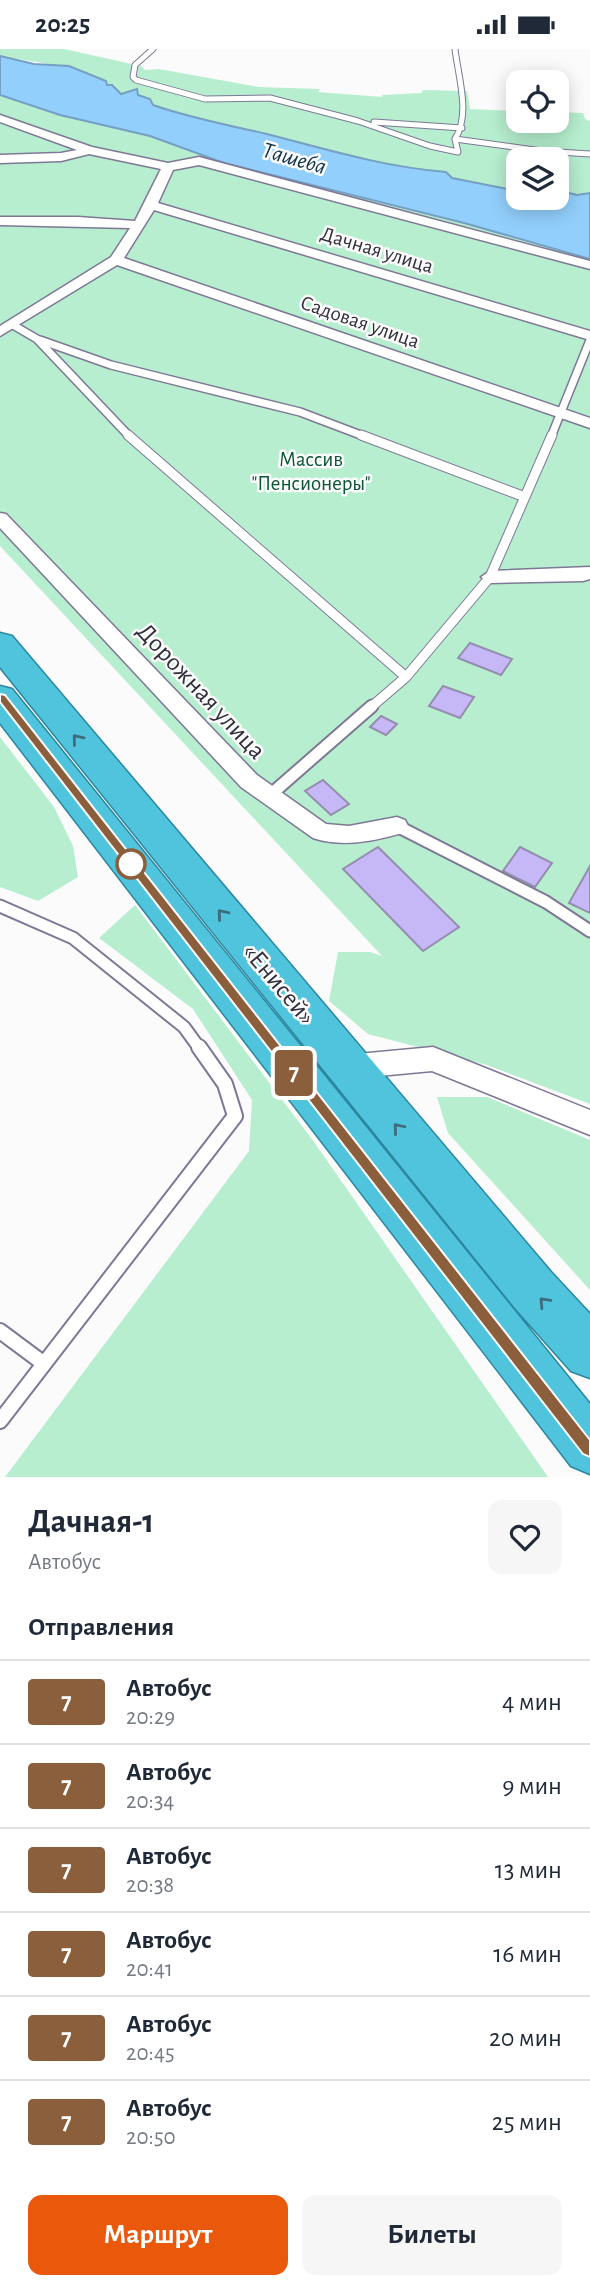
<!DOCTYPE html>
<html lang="ru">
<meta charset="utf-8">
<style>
:root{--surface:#fff;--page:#f6f6f7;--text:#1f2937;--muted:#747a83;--line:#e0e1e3;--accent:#ea580c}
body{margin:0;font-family:"Alegreya Sans",sans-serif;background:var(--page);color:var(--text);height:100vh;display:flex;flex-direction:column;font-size:26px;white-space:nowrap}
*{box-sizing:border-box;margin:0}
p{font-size:23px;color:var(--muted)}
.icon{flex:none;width:38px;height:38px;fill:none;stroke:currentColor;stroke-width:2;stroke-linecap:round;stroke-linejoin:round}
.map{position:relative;height:1428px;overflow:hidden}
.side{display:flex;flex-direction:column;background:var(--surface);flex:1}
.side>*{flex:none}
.badge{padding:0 14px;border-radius:5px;font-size:24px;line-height:46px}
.buttons{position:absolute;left:506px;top:21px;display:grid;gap:14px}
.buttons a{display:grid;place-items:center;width:63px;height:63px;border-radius:14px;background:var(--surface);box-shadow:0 4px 18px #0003;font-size:35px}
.map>.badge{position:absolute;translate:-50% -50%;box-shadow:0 0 0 4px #fff}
h2{padding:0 28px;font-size:26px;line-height:63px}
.round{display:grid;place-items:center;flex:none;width:74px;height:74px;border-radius:14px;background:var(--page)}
.overview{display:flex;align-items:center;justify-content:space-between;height:119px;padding:0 28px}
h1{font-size:33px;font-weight:700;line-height:52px}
.button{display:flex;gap:14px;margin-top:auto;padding:14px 28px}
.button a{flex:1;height:80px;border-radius:14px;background:var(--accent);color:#fff;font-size:28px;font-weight:700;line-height:80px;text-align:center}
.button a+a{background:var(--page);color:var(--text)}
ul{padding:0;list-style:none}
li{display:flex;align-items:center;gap:21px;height:84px;padding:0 28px;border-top:2px solid var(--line)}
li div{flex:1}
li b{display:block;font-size:26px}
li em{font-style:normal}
li .badge{min-width:77px;font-weight:700;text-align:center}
.status{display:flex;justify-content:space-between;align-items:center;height:49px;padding:0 35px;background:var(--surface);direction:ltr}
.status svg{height:19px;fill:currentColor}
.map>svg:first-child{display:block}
</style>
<div class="status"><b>20:25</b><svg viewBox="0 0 49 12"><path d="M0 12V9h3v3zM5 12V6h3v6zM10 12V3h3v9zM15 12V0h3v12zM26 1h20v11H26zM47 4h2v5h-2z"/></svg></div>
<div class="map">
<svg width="590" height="1428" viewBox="0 0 590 1428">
<rect width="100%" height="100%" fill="#fbfbfb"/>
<path fill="#b6eecf" d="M0 0H64L141 17 145 21 159 20 259 38 320 40 318 43 382 48V46L422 44 423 41 467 42 470 60 518 62V72H556L557 63 583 64 585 70 590 72V144L577 146 557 141 556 110H518V142L452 129 446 123C415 125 386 113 357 110L178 65 153 56 150 50 138 46 137 40 122 45 112 37 106 36V32C72 18 39 13 5 8L0 7Z
M0 46 60 66 150 87 197 105 464 174 590 210V1055L487 1016 368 985 329 952 338 903H370L382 907 0 497Z
M0 688 54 758 73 797 78 828 38 852 0 838Z
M135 856 314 1093 548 1428H5L249 1102 252 1051 193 960 99 889Z
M437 1048H487L590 1091V1241L448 1084Z"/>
<path fill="#92cffc" stroke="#759fc3" stroke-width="2" d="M0 7 34 15 69 17 106 32 107 36H112L121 45 137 40 138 46 150 50 153 56C190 69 228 76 267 85 328 101 385 118 446 123L452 129 518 142V149H556L557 141 577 146 590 144V210L464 174 224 114 150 87 60 66 0 46Z"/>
<path fill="#c6b8f7" stroke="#948dad" stroke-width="2" d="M470 594 512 610 501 626 458 609Z
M443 637 474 648 460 669 429 657Z
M381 667 397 675 386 686 370 678Z
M323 731 349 755 331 766 305 742Z
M378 798 459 878 423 902 343 820Z
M520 798 552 814 535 838 503 822Z
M590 817V864L569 854Z"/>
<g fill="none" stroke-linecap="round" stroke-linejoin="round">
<defs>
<path id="service-far4" d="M153 0 135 16 133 28 136 31 205 50 270 49 358 72 430 97 458 103 455 90
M455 0C458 27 471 65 455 90L542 102 590 105
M374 73 462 79"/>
<path id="service-far3" d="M13 276 37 290 130 388
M40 291 111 316 300 363 366 388
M551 388 590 291"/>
<path id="service-far2" d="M128 386 406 628
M361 386 525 448
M370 659 406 628 490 528 552 386"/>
<path id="service-far1" d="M269 747 372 657
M397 777 546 853 590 882
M0 857 73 889 184 978 200 1000"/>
<path id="service" d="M0 1282 43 1314
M0 1372 235 1067 225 1035 199 998"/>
<path id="minor" d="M0 66 92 98 168 114 199 108 590 212V220L199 116 173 121 158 154 590 282V291L154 161 124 209 590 369V379L117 216 0 287V277L111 208 130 179 0 176V168H78L135 172 161 120 89 105 61 112 0 114V106L61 104 77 101 0 73Z
M0 464 6 465 257 726 326 775 349 777 397 768 405 771 408 777 405 783C376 792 342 799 313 789L241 738 0 479Z
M590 518V530L583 532 490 534 481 528 490 522Z
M433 998 590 1061V1086L432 1022 347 1030 338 1026 334 1018 338 1010 347 1006Z"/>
<path id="trunk" d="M0 584 12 587 551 1223 590 1265V1329L571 1322 515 1259 0 618Z
M0 637 12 640 590 1355V1425L571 1417 0 674Z"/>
</defs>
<use href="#service-far4" stroke="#7e7896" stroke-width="7"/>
<use href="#service-far3" stroke="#7e7896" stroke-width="10"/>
<use href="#service-far2" stroke="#7e7896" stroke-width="11"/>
<use href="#service-far1" stroke="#7e7896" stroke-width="15"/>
<use href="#service" stroke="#7e7896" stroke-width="18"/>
<use href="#minor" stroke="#7e7896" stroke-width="3"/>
<use href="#trunk" stroke="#2a879f" stroke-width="3"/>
<use href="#service-far4" stroke="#fff" stroke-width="5"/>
<use href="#service-far3" stroke="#fff" stroke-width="7"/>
<use href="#service-far2" stroke="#fff" stroke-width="9"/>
<use href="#service-far1" stroke="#fff" stroke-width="11"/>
<use href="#service" stroke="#fff" stroke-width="14"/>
<use href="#minor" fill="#fff" fill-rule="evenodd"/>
<use href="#trunk" fill="#50c4dc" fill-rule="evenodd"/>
</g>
<defs><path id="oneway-chevron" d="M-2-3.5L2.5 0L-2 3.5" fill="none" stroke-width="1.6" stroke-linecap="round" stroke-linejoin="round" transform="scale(1.75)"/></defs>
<g stroke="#3e6b7d">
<use href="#oneway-chevron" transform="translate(77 690) rotate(-129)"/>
<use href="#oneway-chevron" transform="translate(222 865) rotate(-130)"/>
<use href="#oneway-chevron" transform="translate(398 1079) rotate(-130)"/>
<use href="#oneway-chevron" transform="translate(544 1253) rotate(-133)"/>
</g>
<path fill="#8b5e3c" stroke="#fff" stroke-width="2" d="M0 645 5 646 590 1391V1408L583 1405 0 653Z"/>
<circle fill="#fff" stroke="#8b5e3c" stroke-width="3.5" cx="131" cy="815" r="14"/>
<g text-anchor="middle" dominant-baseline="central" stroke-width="5" stroke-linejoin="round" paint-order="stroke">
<g font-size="21" fill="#322f3d" stroke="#fbfbfb">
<text transform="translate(377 201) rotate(17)">Дачная улица</text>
<text transform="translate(360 273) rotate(19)">Садовая улица</text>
</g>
<g font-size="21" fill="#0b5537" stroke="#fbfbfb">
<text x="311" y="410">Массив<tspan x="311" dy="24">"Пенсионеры"</tspan></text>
</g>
<g font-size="23" font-style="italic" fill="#11334a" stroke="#fbfbfb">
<text transform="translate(294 110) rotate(16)">Ташеба</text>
</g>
<g font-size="26" fill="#322f3d" stroke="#fbfbfb">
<text transform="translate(201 642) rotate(47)">Дорожная улица</text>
<text transform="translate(279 935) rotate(50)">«Енисей»</text>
</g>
</g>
</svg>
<div class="buttons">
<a><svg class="icon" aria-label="locate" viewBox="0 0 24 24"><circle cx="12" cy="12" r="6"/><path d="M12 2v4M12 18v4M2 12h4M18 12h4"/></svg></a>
<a><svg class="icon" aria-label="layers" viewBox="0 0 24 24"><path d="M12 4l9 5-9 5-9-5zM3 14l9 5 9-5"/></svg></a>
</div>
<b class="badge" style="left:294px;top:1024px;background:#8b5e3c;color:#fff">7</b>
</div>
<section class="side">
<div class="overview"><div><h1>Дачная-1</h1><p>Автобус</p></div><a class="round"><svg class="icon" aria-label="heart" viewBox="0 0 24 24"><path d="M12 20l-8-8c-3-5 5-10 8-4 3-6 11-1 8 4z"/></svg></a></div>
<h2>Отправления</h2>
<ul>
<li><span class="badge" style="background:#8b5e3c;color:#fff">7</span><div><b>Автобус</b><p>20:29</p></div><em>4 мин</em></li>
<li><span class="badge" style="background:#8b5e3c;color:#fff">7</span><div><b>Автобус</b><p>20:34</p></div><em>9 мин</em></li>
<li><span class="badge" style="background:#8b5e3c;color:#fff">7</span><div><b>Автобус</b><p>20:38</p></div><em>13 мин</em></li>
<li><span class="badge" style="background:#8b5e3c;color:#fff">7</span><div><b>Автобус</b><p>20:41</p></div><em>16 мин</em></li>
<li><span class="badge" style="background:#8b5e3c;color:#fff">7</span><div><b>Автобус</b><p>20:45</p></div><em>20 мин</em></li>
<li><span class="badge" style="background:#8b5e3c;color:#fff">7</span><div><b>Автобус</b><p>20:50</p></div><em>25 мин</em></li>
</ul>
<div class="button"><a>Маршрут</a><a>Билеты</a></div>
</section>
